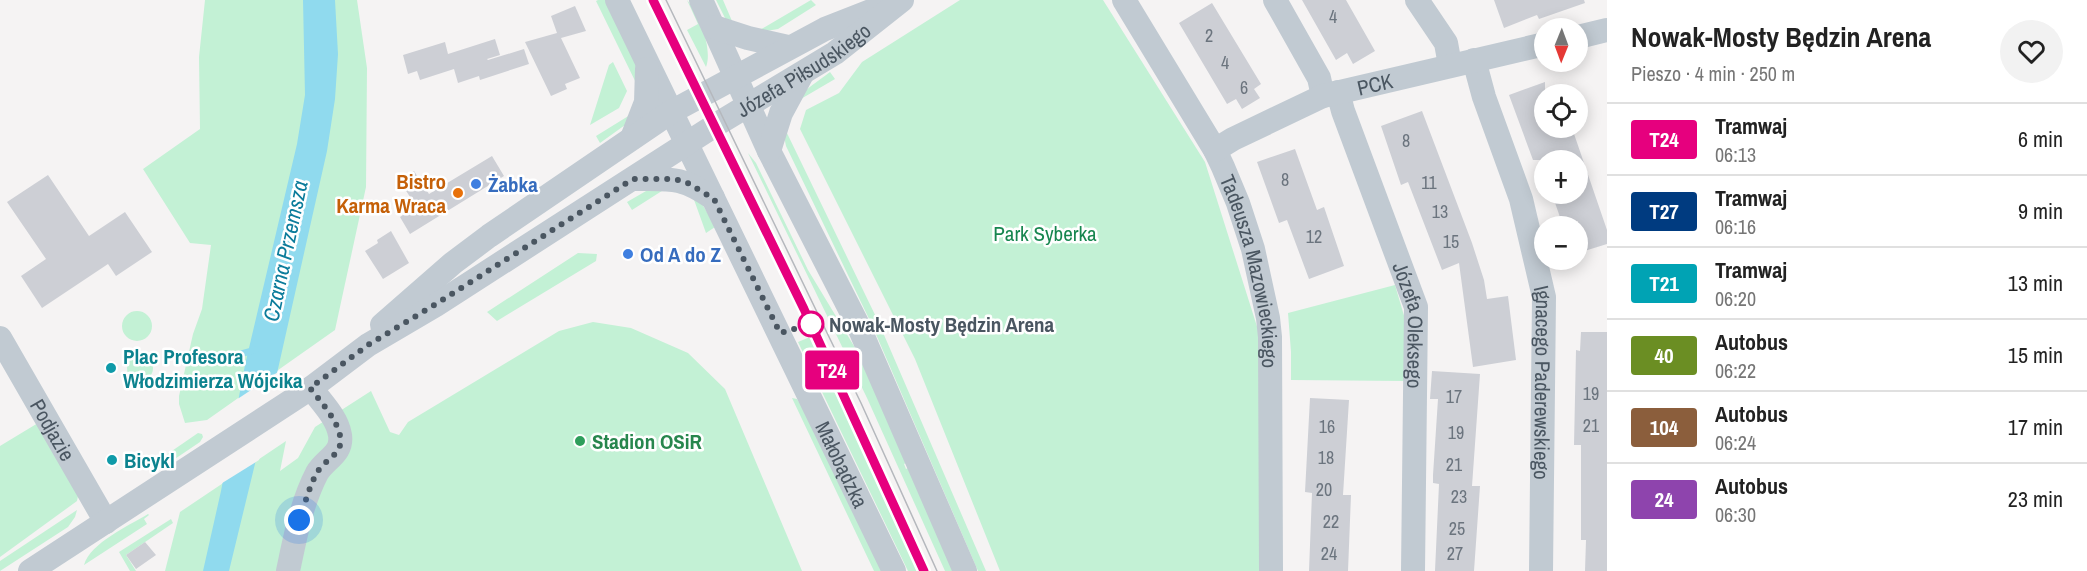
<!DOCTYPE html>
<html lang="pl">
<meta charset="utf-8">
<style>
:root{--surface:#fff;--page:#f2f2f2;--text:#222;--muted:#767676;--line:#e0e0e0}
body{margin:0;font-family:"Archivo Narrow",sans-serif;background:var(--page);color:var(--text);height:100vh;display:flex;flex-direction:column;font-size:22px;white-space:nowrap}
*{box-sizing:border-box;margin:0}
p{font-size:20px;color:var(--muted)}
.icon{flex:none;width:33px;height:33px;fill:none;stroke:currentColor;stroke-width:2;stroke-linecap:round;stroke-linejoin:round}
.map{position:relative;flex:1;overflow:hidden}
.sheet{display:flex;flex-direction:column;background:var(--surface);width:480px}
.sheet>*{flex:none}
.badge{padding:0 12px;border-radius:4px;font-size:21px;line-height:39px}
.needle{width:39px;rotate:181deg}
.fabs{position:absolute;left:1534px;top:18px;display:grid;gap:12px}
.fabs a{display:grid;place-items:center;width:54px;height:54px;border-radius:50%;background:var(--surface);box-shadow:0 3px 15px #0003;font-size:30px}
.you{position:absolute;width:30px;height:30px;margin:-15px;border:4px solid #fff;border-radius:50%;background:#1a73e8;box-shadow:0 0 0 9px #1a73e833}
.map>.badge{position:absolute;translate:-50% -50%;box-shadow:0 0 0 3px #fff}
.round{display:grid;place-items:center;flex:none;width:63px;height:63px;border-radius:32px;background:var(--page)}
.summary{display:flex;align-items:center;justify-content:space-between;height:102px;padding:0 24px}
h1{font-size:28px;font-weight:800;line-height:45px}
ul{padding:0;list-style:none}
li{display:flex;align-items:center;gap:18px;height:72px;padding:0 24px;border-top:2px solid var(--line)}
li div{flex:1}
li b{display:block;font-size:22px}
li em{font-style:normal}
li .badge{min-width:66px;font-weight:700;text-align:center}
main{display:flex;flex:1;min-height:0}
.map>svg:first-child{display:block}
</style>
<main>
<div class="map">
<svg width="1607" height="571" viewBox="0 0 1607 571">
<rect width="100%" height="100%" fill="#f5f3f3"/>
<path fill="#c3f1d5" d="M205 0H357L367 68 366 187 335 330 207 420 185 423 179 404V396L193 334 202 309 211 245 190 243 143 169 200 129 199 57Z
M598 0H606L643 78 632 120 600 143 596 136 630 115 639 89 596 1Z
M687 0C699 14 713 49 706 67L687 30 698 24Z
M716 0H723L732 21 758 31 811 0 816 5 778 29 754 33 726 20Z
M960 0H1103L1205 162 1260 336V571H1000L915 359 800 129 806 110 839 93 862 62Z
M613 62 627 91 619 108 590 125 609 65Z
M830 72 835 79 794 103 785 129 878 321 986 571H978L872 325 786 146C777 106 801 94 830 72Z
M748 153 756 163 808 270 857 351 906 463 904 464 906 469 908 468 953 571H945L867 398Z
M664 185C695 187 702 202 715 227L706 233 693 197 665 189 632 210 627 202 653 187Z
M578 253 597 254 596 261 497 321 487 312Z
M1395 285 1405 319 1404 381 1291 380V352L1288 313Z
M122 326a15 15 0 1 1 30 0a15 15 0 1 1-30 0Z
M593 322 631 328 688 353 725 389 802 571H165L180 512 286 441 280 471 298 458 315 427 371 391 390 432 399 435 408 422 559 331Z
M810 337 917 571H908L798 342Z
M127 368a13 13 0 1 1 26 0a13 13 0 1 1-26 0Z
M792 398 797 399 807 414 882 571H874Z
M38 423 78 496 77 501 0 557V446Z
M198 433 202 434 203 437 200 442 154 473 150 466Z
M77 510 75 517 68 527 0 571V561Z
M148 514 149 515 144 519 147 524 84 565C90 543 130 525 148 514Z
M171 519 173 523 126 555 136 571H130L119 552Z"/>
<path fill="#90daee" d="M303 0H335L338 54 335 99 327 151 278 369 229 571H203L221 491 245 365 297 144 305 95Z"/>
<path fill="#f5f3f3" d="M281 370 259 460 219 485 236 400Z"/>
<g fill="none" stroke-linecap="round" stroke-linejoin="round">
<path stroke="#90daee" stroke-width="7" d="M226 358 255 350"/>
</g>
<path fill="#cdcfd5" d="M1302 0H1346L1375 51 1353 64 1347 53 1336 60Z
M1494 0H1584L1585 3 1539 19 1537 15 1504 28Z
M1212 3 1261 84 1254 89 1260 98 1242 109 1236 99 1227 104 1179 23Z
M575 6 586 31 561 38 580 78 565 84 567 89 551 96 525 42 557 33 551 16Z
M495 39 500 55 487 59 488 60 524 49 529 64 480 80 479 76 458 83 454 69 420 80 417 71 408 74 403 55 445 42 448 54Z
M1545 82V128H1572L1607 230V244L1578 253V221L1563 226 1552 194H1578V160H1533L1509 95Z
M1422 111 1472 243 1484 280 1487 299 1508 296 1516 360 1473 367 1459 263 1442 270 1408 182 1401 185 1381 126Z
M1295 149 1317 210 1324 207 1344 266 1309 279 1287 220 1279 223 1257 162Z
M492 156 504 176 410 234 400 217 416 206 399 180 414 171 429 194Z
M48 175 89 236 125 212 152 252 116 276 108 264 42 308 21 276 46 259 7 202Z
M391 231 409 263 383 279 365 251 378 243 377 240Z
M1581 332H1607V571H1585L1586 540H1581V445H1574L1576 350 1580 351Z
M1432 371 1480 374 1472 486H1480L1474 571H1435L1439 484 1433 483V475L1438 399H1430Z
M1310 398 1349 400 1343 495H1351L1348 571H1309L1312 493 1305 492Z
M145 542 156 555 136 569 126 555Z"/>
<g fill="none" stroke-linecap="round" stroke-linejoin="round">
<g stroke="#c1cad2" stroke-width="24">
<path id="s1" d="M617 0 894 571"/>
<path d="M701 0 769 151 858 325 965 571"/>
<path id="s2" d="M1124 0 1215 150 1223 167 1238 203 1253 249 1268 318 1270 337 1271 571"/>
<path d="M1275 0 1319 78 1323 96"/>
<path d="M1417 0 1446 43 1450 65"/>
<path d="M714 27 748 38 788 47"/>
<path d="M1578 37 1607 30"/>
<path id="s3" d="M1474 60 1484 97 1521 199 1544 297 1541 571"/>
<path id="s4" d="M1338 92 1343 111 1416 307 1413 571"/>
<path d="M632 138 646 102 647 69"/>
<path id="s5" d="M1215 150 1233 139 1323 96 1545 44"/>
<path d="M769 151 781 113 802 74"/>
<path d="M633 179C671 179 681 176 713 198"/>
<path d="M382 325 453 263 489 236 671 112 825 29 886 5"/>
<path id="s6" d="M0 338 106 522"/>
<path id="s7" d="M30 571 311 388 368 345 436 305 714 126 835 53 902 0"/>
<path d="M288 571C295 538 301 504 317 473 325 459 343 454 340 435 337 417 321 402 311 388"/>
</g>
<path stroke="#b5b8bd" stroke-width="1.5" d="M653 0 794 289 924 571
M666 0 861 403 937 571"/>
</g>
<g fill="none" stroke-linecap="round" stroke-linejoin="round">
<defs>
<path id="line" d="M653 0 804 309 924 571"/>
</defs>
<use href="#line" stroke="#fff" stroke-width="14"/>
<use href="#line" stroke="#e6007e" stroke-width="9"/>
<path stroke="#4a5661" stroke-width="6" stroke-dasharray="0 10.8" d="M299 520C305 505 309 486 318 471 323 463 333 458 338 450 349 432 321 402 310 388L368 345 436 304 633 179H674L686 182 714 199 780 333 811 324"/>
</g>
<g fill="#3f7fe0" stroke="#fff" stroke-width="2">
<circle cx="476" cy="184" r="6"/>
<circle cx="628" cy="254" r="6"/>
</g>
<circle fill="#e8710a" stroke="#fff" stroke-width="2" cx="458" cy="193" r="6"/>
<circle fill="#fff" stroke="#e6007e" stroke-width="3" cx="811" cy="324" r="12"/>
<g fill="#0f9aa8" stroke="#fff" stroke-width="2">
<circle cx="111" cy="368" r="6"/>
<circle cx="112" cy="460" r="6"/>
</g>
<circle fill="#2e9e5b" stroke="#fff" stroke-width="2" cx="580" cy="441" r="6"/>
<g text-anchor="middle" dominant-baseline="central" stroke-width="5" stroke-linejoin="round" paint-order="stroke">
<g font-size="18" fill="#6b747e">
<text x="1333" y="16">4</text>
<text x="1209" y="35">2</text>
<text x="1225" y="62">4</text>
<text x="1244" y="87">6</text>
<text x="1406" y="140">8</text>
<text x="1285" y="179">8</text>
<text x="1429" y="182">11</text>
<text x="1440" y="211">13</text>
<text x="1314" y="236">12</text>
<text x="1451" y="241">15</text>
<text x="1591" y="393">19</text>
<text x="1454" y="396">17</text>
<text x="1591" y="425">21</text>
<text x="1327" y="426">16</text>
<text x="1456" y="432">19</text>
<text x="1326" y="457">18</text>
<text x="1454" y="464">21</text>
<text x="1324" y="489">20</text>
<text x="1459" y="496">23</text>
<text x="1331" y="521">22</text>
<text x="1457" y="528">25</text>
<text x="1329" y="553">24</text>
<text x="1455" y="553">27</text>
</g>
<g font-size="21" fill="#4a5661" stroke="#fff">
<text stroke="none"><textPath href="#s7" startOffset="922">Józefa Piłsudskiego</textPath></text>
<text stroke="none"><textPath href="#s5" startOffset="174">PCK</textPath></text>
<text stroke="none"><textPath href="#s2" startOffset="303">Tadeusza Mazowieckiego</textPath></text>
<text stroke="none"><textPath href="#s4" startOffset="246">Józefa Oleksego</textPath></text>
<text stroke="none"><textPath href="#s3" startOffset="333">Ignacego Paderewskiego</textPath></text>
<text stroke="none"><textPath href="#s6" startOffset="106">Podjazie</textPath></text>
<text stroke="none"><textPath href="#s1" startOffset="516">Małobądzka</textPath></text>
</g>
<g font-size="21" font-weight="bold" fill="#c56008" stroke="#fff" text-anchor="end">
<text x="446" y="181">Bistro<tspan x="446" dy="24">Karma Wraca</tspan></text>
</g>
<g font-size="21" font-weight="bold" fill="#366cbe" stroke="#fff" text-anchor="start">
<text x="488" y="184">Żabka</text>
<text x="640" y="254">Od A do Z</text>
</g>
<g font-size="21" fill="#17864f" stroke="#fff">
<text x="1045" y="233">Park Syberka</text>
</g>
<g font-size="21" font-weight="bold" fill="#4a5661" stroke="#fff" text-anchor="start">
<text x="829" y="324">Nowak-Mosty Będzin Arena</text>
</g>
<g font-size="21" font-weight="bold" fill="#0d838f" stroke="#fff" text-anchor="start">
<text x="123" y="356">Plac Profesora<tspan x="123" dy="24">Włodzimierza Wójcika</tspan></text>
<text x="124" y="460">Bicykl</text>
</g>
<g font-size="21" font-weight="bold" fill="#27864d" stroke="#fff" text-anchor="start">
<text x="592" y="441">Stadion OSiR</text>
</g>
<g font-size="22" font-style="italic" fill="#0c7c9b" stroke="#fff">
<text transform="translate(285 251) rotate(-78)">Czarna Przemsza</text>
</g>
</g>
</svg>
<div class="fabs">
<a><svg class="needle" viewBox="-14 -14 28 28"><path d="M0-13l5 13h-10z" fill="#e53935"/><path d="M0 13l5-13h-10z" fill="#767676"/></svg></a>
<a><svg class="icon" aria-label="locate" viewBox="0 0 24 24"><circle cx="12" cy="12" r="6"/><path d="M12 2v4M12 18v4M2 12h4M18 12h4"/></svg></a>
<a>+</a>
<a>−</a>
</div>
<div class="you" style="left:299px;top:520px"></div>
<b class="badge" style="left:832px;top:370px;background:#e6007e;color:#fff">T24</b>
</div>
<section class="sheet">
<div class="summary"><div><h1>Nowak-Mosty Będzin Arena</h1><p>Pieszo · 4 min · 250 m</p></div><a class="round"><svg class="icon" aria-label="heart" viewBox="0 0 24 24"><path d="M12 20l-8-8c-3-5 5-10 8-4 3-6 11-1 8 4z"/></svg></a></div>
<ul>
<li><span class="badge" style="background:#e6007e;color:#fff">T24</span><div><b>Tramwaj</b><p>06:13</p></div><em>6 min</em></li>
<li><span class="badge" style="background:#003b80;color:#fff">T27</span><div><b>Tramwaj</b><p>06:16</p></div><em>9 min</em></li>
<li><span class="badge" style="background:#00a3b4;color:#fff">T21</span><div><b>Tramwaj</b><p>06:20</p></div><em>13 min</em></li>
<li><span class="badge" style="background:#6b8e23;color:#fff">40</span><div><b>Autobus</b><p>06:22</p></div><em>15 min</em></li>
<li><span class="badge" style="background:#8b5e3c;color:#fff">104</span><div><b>Autobus</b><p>06:24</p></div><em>17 min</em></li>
<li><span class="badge" style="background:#8e44ad;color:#fff">24</span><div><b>Autobus</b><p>06:30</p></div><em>23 min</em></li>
</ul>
</section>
</main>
